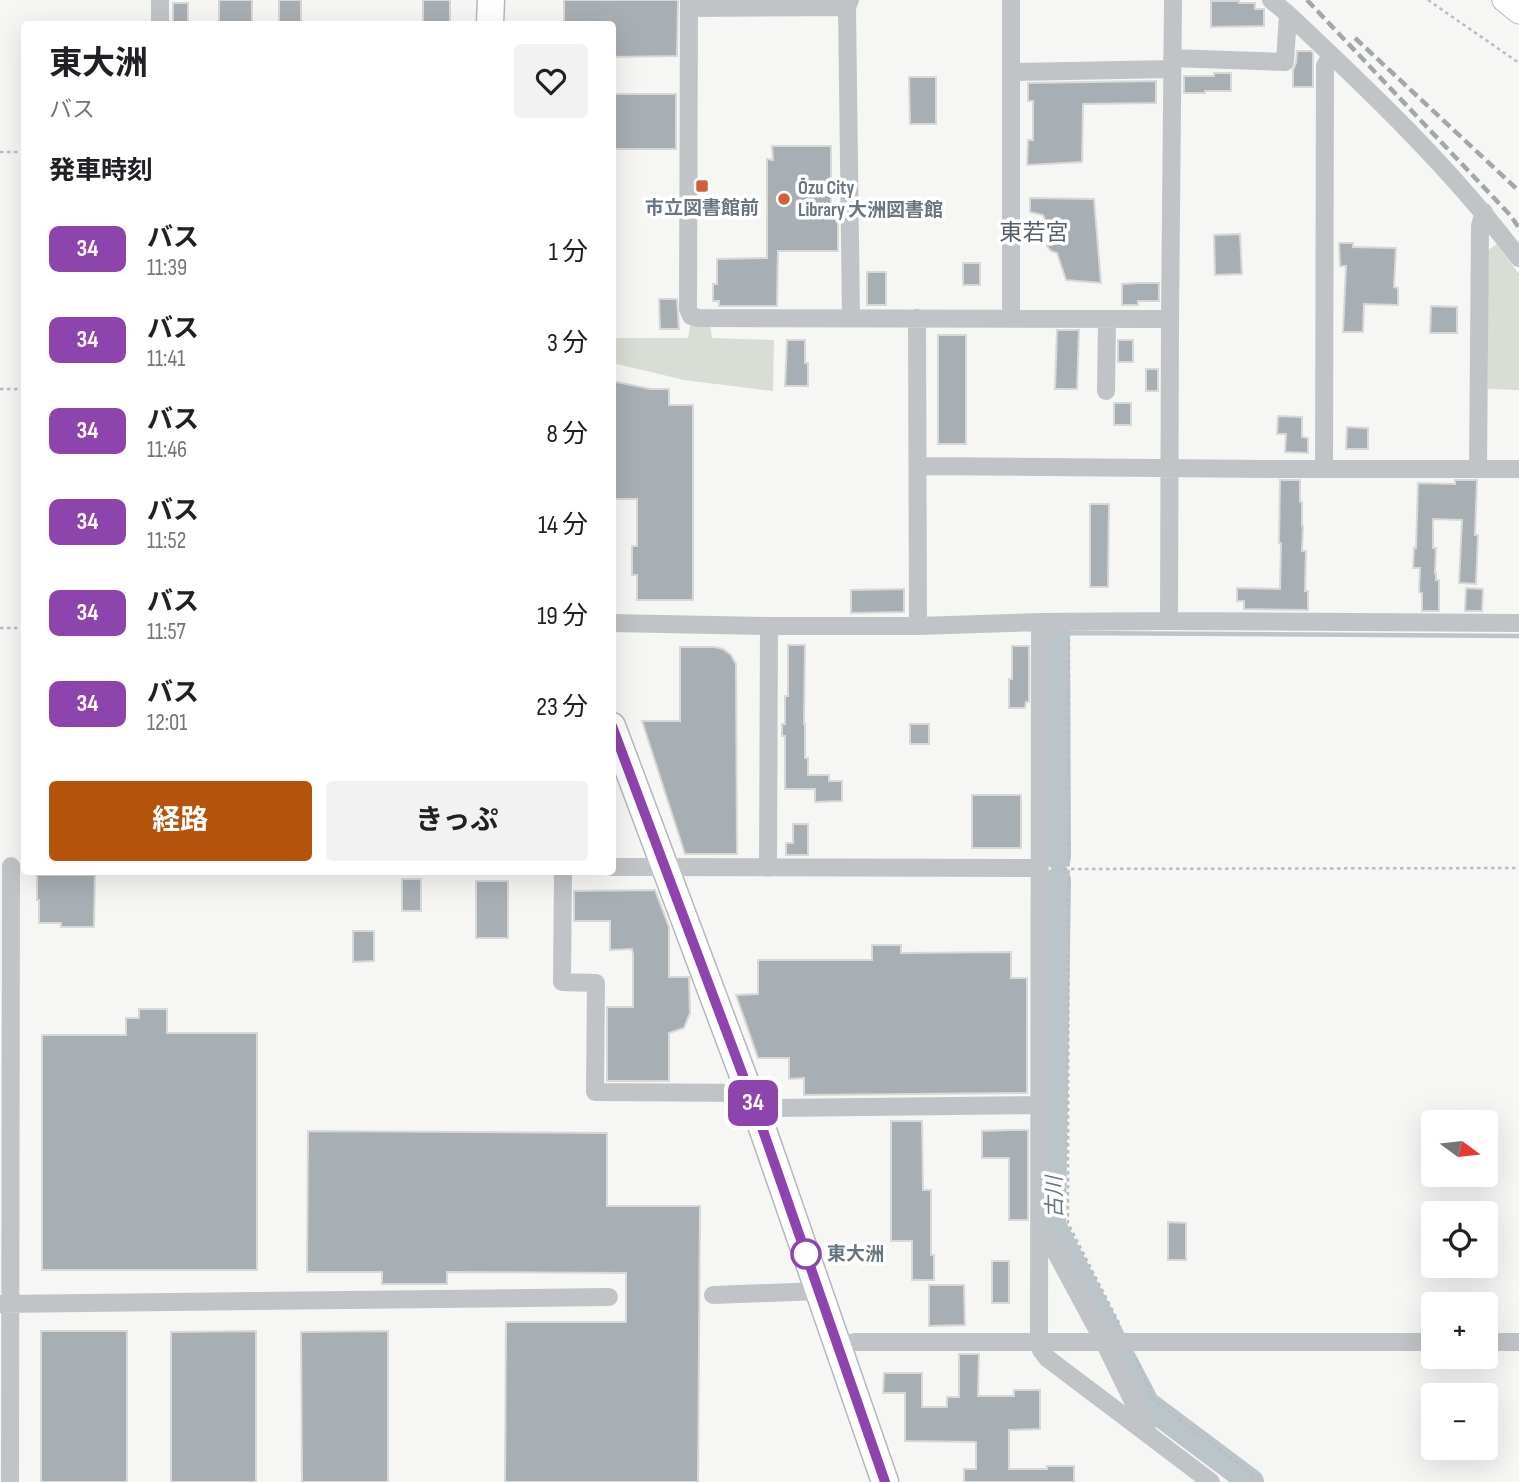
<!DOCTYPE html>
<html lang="ja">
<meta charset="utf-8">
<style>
:root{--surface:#fff;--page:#f2f2f2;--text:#202124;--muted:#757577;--accent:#b45309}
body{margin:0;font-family:"Sofia Sans Condensed","Noto Sans JP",sans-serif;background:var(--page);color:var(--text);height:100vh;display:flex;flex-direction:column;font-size:26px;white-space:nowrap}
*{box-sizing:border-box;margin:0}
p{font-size:23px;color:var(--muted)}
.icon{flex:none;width:38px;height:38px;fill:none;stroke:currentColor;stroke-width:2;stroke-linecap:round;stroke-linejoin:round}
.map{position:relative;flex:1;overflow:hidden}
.sheet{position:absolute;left:21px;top:21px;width:595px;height:854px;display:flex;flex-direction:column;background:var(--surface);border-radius:7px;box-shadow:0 7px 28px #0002}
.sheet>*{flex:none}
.badge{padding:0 14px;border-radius:10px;font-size:24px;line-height:46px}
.needle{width:46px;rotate:105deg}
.buttons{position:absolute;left:1421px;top:1110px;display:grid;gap:14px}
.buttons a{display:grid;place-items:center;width:77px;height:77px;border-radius:7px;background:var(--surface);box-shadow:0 7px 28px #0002;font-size:35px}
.map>.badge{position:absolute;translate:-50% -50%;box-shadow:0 0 0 4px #fff}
h2{padding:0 28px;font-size:26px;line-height:63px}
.round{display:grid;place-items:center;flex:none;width:74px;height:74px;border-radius:7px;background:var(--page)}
.headline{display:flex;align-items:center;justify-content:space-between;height:119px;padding:0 28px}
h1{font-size:33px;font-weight:700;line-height:52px}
.cta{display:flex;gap:14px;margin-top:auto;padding:14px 28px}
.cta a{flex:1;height:80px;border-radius:7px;background:var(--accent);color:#fff;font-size:28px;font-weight:700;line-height:80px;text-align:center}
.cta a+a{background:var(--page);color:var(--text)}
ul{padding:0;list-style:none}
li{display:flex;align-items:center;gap:21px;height:91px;padding:0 28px}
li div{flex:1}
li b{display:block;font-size:26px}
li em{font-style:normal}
li .badge{min-width:77px;font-weight:700;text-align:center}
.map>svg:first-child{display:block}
</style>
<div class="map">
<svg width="1519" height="1482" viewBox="0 0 1519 1482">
<rect width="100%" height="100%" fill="#f6f7f4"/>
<path fill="#d8ddd5" d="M1497 244 1519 274V390L1488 389V250Z
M691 320 710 324 712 338 774 340 773 391 684 380 613 363 612 338H688Z"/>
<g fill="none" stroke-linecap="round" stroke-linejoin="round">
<path stroke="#bbc4c9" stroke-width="4.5" d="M1057 637 1071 633 1519 636"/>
<path stroke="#bbc4c9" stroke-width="26" d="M1057 637 1058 857
M1058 880 1053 1225 1147 1404 1251 1482"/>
</g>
<path fill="#a8afb4" stroke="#d8d8d6" stroke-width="2" d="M219 0H252V24H219Z
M279 0H301V24H279Z
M423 0H450V24H423Z
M564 0H678L677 56 612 57V24H564Z
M1211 1H1239V3H1255V9H1264V26L1211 27Z
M173 3H188V24H173Z
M1297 51H1311L1313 53V87H1293V70L1296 63Z
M1214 73H1231V91H1205V93H1184V76H1214Z
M909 77H936V124H910Z
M1156 81V103L1083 104 1082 162 1027 165 1028 140H1033V101H1028V83Z
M612 94H676V149H612Z
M772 146H831V214H838V251H778L777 306H719V301H713V284H717V259L767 258V159L773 160Z
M1030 198 1094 199 1101 283 1066 280 1057 253 1051 251 1047 246 1050 231 1043 215 1030 212Z
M1240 234 1242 274 1215 275 1214 235Z
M1339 243H1353V247L1396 248 1394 287 1398 288V305L1364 304 1363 332H1343L1346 266H1340Z
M963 263H980V285H963Z
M867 272H886V305H867Z
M1138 283H1159V301H1138V305H1122V284Z
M659 299H677L679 329H660Z
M1431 306 1457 307V333H1430Z
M1057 330H1079L1077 389H1055Z
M938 335H966V444H938Z
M787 340H805V363H808V386H785Z
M1118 340H1133V362H1118Z
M1146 369H1158V391H1146Z
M612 381 651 389H669V405H693V600H637V575H632V546H637V499H612Z
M1114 403H1131V425H1114Z
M1278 416 1302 417V437L1308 438V453L1285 452 1286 434H1277Z
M1347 427 1368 428V449H1346Z
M1280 480H1300V502H1302V526H1303L1302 551H1306L1305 591H1308V610L1244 609V601H1237V588L1280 589 1281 543H1279Z
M1455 480H1477L1475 535H1478L1476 584 1459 583 1462 520 1433 519V548H1436L1435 573H1436V580H1439V611H1422V593L1419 592 1420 568H1413L1414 548H1416L1418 483 1455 484Z
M1090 504H1109L1108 587H1090Z
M1466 588 1483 589 1482 611H1465Z
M904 589V612L851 613V590Z
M788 645H805L804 724H805V758H808V775H829V781H842V801L815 802V789H785V736H782V724H785V696H788Z
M1012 646H1029V702H1026L1025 708H1009V679H1012Z
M680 647H714L723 649 731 655 736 664 737 854H685L642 721H680Z
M910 724H929V744H910Z
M972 795H1021V848H972Z
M793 824H808V855H786V843H793Z
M37 875H95L94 927H61V923H39V900H37Z
M402 879H421V911H402Z
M476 881H508V938H476Z
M655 890 669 927V977H689L690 1013 684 1028 669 1033V1081H607V1007H633V955L632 949 610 950V921H574V891Z
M353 931H374V961L353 962Z
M872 945H901V953L1011 952V978H1027V1093L804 1095V1078L789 1079V1058H758L736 995 758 994V960H872Z
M139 1009H167V1033H257V1270H42V1035H126V1018H139Z
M891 1121H922L923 1190H931V1255H934V1280H912V1241H891Z
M1010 1130H1028V1220H1009V1158H982V1131Z
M308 1131 607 1133V1206H700L698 1482H505L506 1322H626V1273L447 1272V1284H382V1272H307Z
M1168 1222 1186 1223V1260H1168Z
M992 1261H1009V1303H992Z
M929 1285H964L965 1325 929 1326Z
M41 1331H127V1482H41Z
M256 1331V1482H171V1332Z
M388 1331V1482H302L301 1332Z
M959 1354H979L978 1396H1014V1390H1040V1429L1009 1430V1469H1047V1466H1074V1482H964V1469H976V1442L905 1441V1393H883L884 1373H922V1407H947V1397H959Z"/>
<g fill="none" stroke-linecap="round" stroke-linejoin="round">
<defs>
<path id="major" d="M1504 0 1519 12"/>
<path id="highway" d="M490 24 491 0
M612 726 757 1113 885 1482"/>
</defs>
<use href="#major" stroke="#b4b8bb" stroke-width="25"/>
<use href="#highway" stroke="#b5b8bb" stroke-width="29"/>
<path stroke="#babdbf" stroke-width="2.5" stroke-dasharray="3.5 3.5" stroke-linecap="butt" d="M1428 0 1519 63
M0 152H24
M0 389H24
M0 628H24
M1069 639 1068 1223 1121 1327
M1057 869 1519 868
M1136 1358 1153 1399 1263 1482"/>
<path stroke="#c0c4c7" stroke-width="18" d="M689 0 688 309 691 316 699 318 1170 319
M850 0 847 7 851 317
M1271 0 1288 14C1370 91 1451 168 1519 258
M689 8 847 7
M160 24V0
M1172 58 1285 62 1288 14
M1011 72 1172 69
M917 318 918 626
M1011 318V0
M1106 391 1107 319
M918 466 1267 469H1519
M1324 469 1325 66 1331 55
M1478 469 1480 226 1484 212
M1169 621 1170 319 1173 0
M1040 622 1039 1342 1041 1350 1047 1358 1211 1482
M612 623 769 626
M612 867 1039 868
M768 868 769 626H918L1040 622 1169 621 1519 623
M563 872 562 982 596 983 595 1092 749 1093
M757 1113 775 1108 1039 1105
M1041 1225 1104 1342 1147 1430
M713 1295 819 1291
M0 1304 609 1297
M1486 1342H1519
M839 1345 855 1342H1433
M10 1482 11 866"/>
<use href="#major" stroke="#fff" stroke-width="23"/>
<use href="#highway" stroke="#fff" stroke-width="26"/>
<path stroke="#a2a7ac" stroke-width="4.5" stroke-dasharray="10 5" stroke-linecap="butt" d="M1307 0 1511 216 1519 228
M1355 38 1519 191"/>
</g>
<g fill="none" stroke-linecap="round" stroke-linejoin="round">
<defs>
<path id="line" d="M612 726 757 1113 885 1482"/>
</defs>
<use href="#line" stroke="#fff" stroke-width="16"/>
<use href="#line" stroke="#8e44ad" stroke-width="10"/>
</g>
<g fill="#d15f39" stroke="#fff" stroke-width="2.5">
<rect x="695" y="179" width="14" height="14" rx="3.5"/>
<circle cx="784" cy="199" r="7"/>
</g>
<circle fill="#fff" stroke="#8e44ad" stroke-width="3.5" cx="806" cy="1254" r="14"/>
<g text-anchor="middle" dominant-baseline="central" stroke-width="7" stroke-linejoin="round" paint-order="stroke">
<g font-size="19" font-weight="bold" fill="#697682" stroke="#fff" text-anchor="start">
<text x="798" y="188">Ōzu City<tspan x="798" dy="22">Library 大洲図書館</tspan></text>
<text x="702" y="208" text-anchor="middle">市立図書館前</text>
</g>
<g font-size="19" font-weight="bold" fill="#697682" stroke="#fff" text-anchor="start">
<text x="827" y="1254">東大洲</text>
</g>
<g font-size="21" font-style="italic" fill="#64777e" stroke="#fff">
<text transform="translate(1055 1197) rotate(-91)">古川</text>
</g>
<g font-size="23" fill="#565f68" stroke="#fff">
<text x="1034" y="233">東若宮</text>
</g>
</g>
</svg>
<div class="buttons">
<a><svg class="needle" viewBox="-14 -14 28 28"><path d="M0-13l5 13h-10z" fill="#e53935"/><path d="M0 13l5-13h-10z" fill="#757577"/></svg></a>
<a><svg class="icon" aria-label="locate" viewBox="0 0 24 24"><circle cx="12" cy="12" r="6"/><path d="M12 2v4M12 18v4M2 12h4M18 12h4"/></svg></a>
<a>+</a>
<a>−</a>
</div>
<b class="badge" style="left:753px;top:1103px;background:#8e44ad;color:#fff">34</b>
<section class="sheet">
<div class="headline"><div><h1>東大洲</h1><p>バス</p></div><a class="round"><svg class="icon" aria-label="heart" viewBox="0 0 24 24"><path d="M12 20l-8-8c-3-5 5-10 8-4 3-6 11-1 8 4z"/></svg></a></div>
<h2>発車時刻</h2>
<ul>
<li><span class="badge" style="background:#8e44ad;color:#fff">34</span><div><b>バス</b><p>11:39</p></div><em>1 分</em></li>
<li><span class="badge" style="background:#8e44ad;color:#fff">34</span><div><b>バス</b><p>11:41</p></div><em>3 分</em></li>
<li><span class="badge" style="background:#8e44ad;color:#fff">34</span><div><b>バス</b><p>11:46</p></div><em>8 分</em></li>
<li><span class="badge" style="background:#8e44ad;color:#fff">34</span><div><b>バス</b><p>11:52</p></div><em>14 分</em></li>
<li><span class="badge" style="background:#8e44ad;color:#fff">34</span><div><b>バス</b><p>11:57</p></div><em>19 分</em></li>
<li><span class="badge" style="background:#8e44ad;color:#fff">34</span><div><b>バス</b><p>12:01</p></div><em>23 分</em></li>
</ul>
<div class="cta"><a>経路</a><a>きっぷ</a></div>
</section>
</div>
